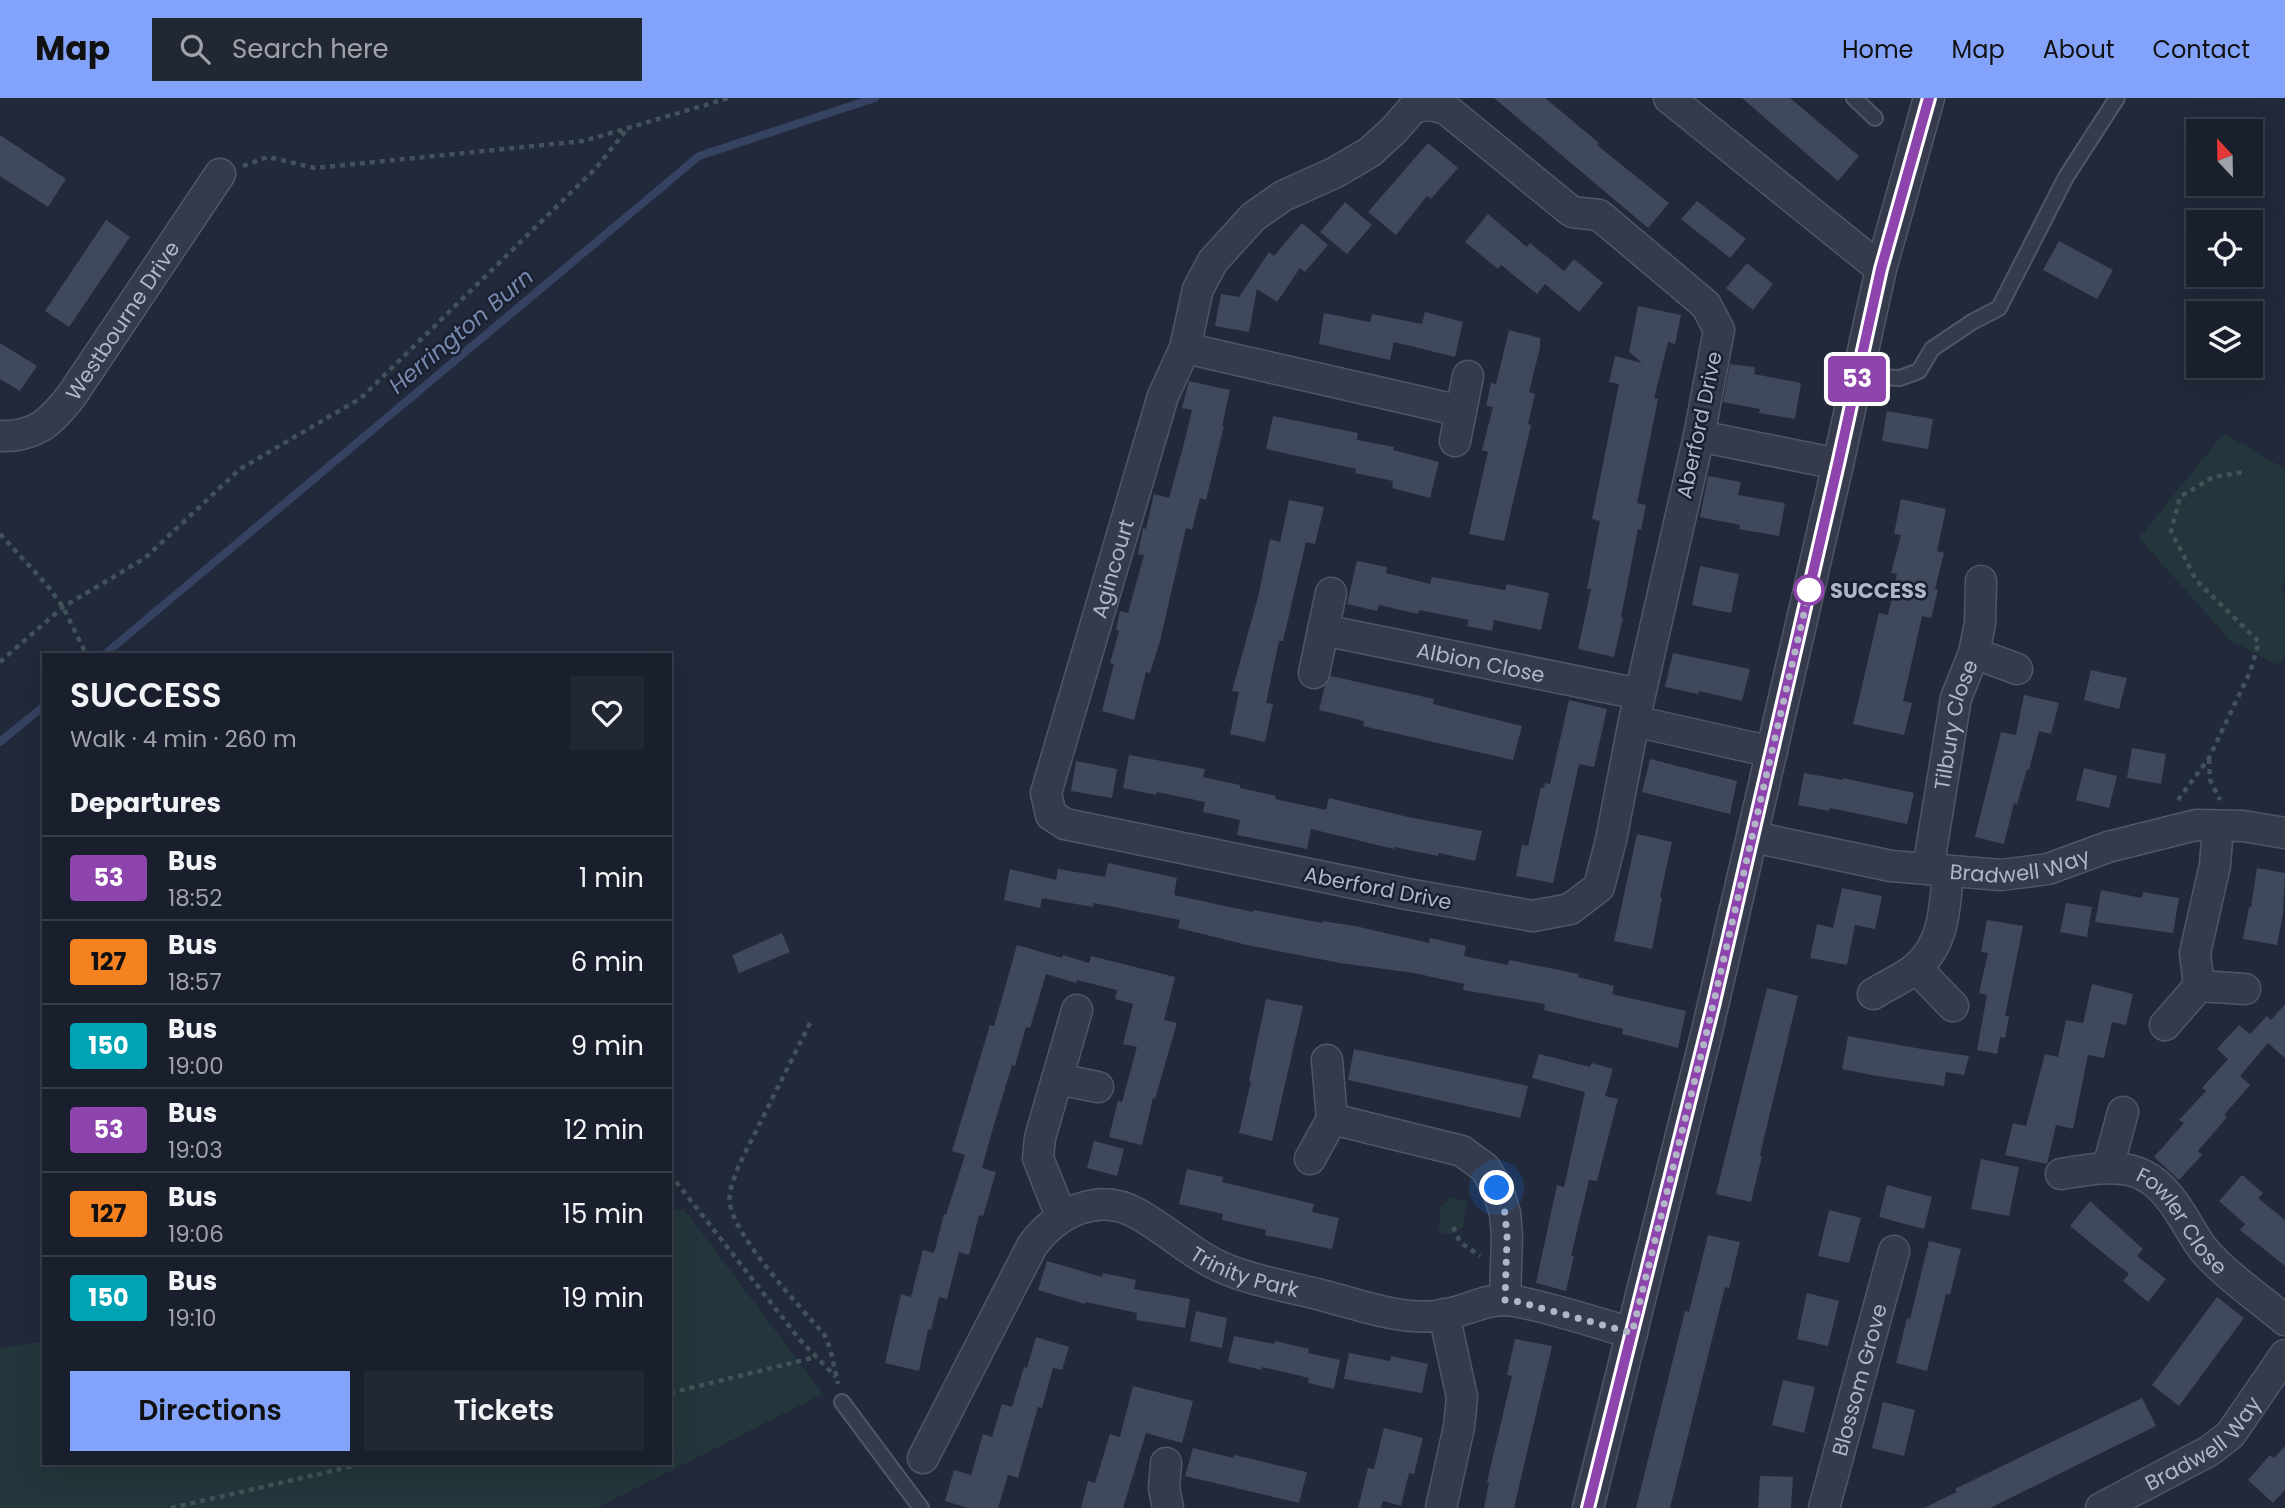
<!DOCTYPE html>
<meta charset="utf-8">
<style>
:root{--surface:#191f2c;--page:#222734;--text:#f1f3f6;--muted:#9fa2a9;--line:#373d48;--accent:#82a3f9}
body{margin:0;font-family:Poppins,sans-serif;background:var(--page);color:var(--text);height:100vh;display:flex;flex-direction:column;font-size:26px;white-space:nowrap}
*{box-sizing:border-box;margin:0}
p{font-size:23px;color:var(--muted)}
.icon{flex:none;width:38px;height:38px;fill:none;stroke:currentColor;stroke-width:2;stroke-linecap:round;stroke-linejoin:round}
.map{position:relative;flex:1;overflow:hidden}
.details{position:absolute;left:42px;top:555px;width:630px;height:812px;display:flex;flex-direction:column;background:var(--surface);border-radius:0px;box-shadow:0 7px 28px #0002,0 0 0 2px var(--line)}
.details>*{flex:none}
.badge{padding:0 14px;border-radius:5px;font-size:24px;line-height:46px}
.needle{width:46px;rotate:338deg}
.tools{position:absolute;left:2186px;top:21px;display:grid;gap:14px}
.tools a{display:grid;place-items:center;width:77px;height:77px;border-radius:0px;background:var(--surface);box-shadow:0 7px 28px #0002,0 0 0 2px var(--line);font-size:35px}
.you{position:absolute;width:35px;height:35px;margin:-18px;border:5px solid #fff;border-radius:50%;background:#1a73e8;box-shadow:0 0 0 10px #1a73e833}
.map>.badge{position:absolute;translate:-50% -50%;box-shadow:0 0 0 4px #fff}
h2{padding:0 28px;font-size:26px;line-height:63px}
.round{display:grid;place-items:center;flex:none;width:74px;height:74px;border-radius:0px;background:var(--page)}
.overview{display:flex;align-items:center;justify-content:space-between;height:119px;padding:0 28px}
h1{font-size:33px;font-weight:600;line-height:52px}
.primary-button{display:flex;gap:14px;margin-top:auto;padding:14px 28px}
.primary-button a{flex:1;height:80px;border-radius:0px;background:var(--accent);color:#111;font-size:28px;font-weight:600;line-height:80px;text-align:center}
.primary-button a+a{background:var(--page);color:var(--text)}
ul{padding:0;list-style:none}
li{display:flex;align-items:center;gap:21px;height:84px;padding:0 28px;border-top:2px solid var(--line)}
li div{flex:1}
li b{display:block;font-size:26px}
li em{font-style:normal}
li .badge{min-width:77px;font-weight:700;text-align:center}
header{display:flex;align-items:center;gap:42px;box-sizing:border-box;height:98px;padding:0 35px;background:var(--accent);color:#111}
header strong{font-size:33px}
nav{display:flex;gap:38px;margin-inline-start:auto;font-size:24px}
.search{width:490px;height:63px;background:var(--page);display:flex;align-items:center;gap:18px;box-sizing:border-box;padding:0 24px;border-radius:0px;color:var(--muted);font-size:26px}
.map>svg:first-child{display:block}
</style>
<header>
<strong>Map</strong>
<div class="search"><svg class="icon" aria-label="search" viewBox="0 0 24 24"><circle cx="10" cy="10" r="6"/><path d="M15 15l6 6"/></svg>Search here</div>
<nav><a>Home</a><a>Map</a><a>About</a><a>Contact</a></nav>
</header>
<div class="map">
<svg width="2285" height="1410" viewBox="0 0 2285 1410">
<rect width="100%" height="100%" fill="#21293a"/>
<path fill="#23363b" d="M2224 335 2285 371V484L2281 491 2285 498V560L2278 567 2230 542 2139 440Z
M1450 1099 1467 1103 1463 1129 1450 1137 1439 1134 1440 1109Z
M684 1111 823 1296 597 1410H0V1250L44 1243V1365H670V1114Z"/>
<g fill="none" stroke-linecap="round" stroke-linejoin="round">
<path stroke="#354261" stroke-width="8" d="M105 556 699 58 875 0
M0 644 44 608"/>
</g>
<path fill="#40485c" d="M1494 0H1545L1599 45 1597 47 1669 105 1648 130Z
M1742 0H1790L1859 58 1838 83Z
M0 37 66 81 48 109 0 78Z
M1428 45 1458 70 1431 101 1427 98 1396 137 1368 114Z
M1697 103 1746 141 1730 160 1681 121Z
M1345 104 1372 127 1347 156 1320 134Z
M1488 116 1527 149 1530 145 1564 173 1574 161 1603 185 1579 214 1545 186 1537 196 1501 167 1498 171 1465 144Z
M106 122 130 139 69 229 45 213Z
M1302 125 1328 147 1305 174 1300 170 1277 204 1257 191 1249 234 1215 228 1221 196 1239 199 1269 154 1274 158Z
M2059 143 2113 172 2097 201 2043 172Z
M1747 165 1773 186 1753 212 1726 190Z
M1638 208 1681 217 1675 246 1668 244 1654 300 1658 301 1637 405 1646 407 1641 432 1638 431 1621 519H1623L1614 559 1578 551 1591 491H1587L1600 423 1592 421 1619 286 1609 284 1615 258 1642 265 1629 254Z
M1425 214 1463 224 1455 259 1394 244 1390 262 1319 246 1324 215 1370 224 1372 216 1422 226Z
M1509 232 1540 240V249L1529 294 1535 296 1528 326 1531 327 1504 443 1469 436 1488 354 1482 352 1493 309 1486 308 1491 285 1496 286Z
M0 245 37 268 20 293 0 281Z
M1730 266 1755 269 1754 276 1801 285 1795 321 1759 315 1760 311 1723 304Z
M1189 283 1230 292 1222 328H1224L1206 402 1200 400 1192 432 1186 430 1160 543 1150 575 1146 574 1134 622 1102 613 1114 566 1110 565 1119 533 1116 532 1120 513 1128 515 1144 457 1138 456 1143 430 1146 431 1154 396 1169 400 1183 349 1192 312 1182 310Z
M1887 313 1933 321 1928 351 1882 343Z
M1273 318 1358 335 1357 342 1394 349 1393 352 1439 364 1430 400 1392 390 1393 383 1355 375 1356 371 1266 351Z
M1708 378 1741 384 1738 397 1785 405 1779 438 1739 431 1740 427 1700 419Z
M1901 401 1946 411 1937 453 1944 455 1935 491 1938 492 1931 520 1922 518 1903 603 1912 605 1904 637 1853 626 1879 515 1888 517 1897 476 1891 475 1901 437 1894 436Z
M1289 402 1324 409 1315 446 1306 444 1283 543H1279L1266 605 1273 606 1265 644 1230 636 1239 594 1232 593 1258 499 1270 441 1280 444Z
M1357 463 1387 469 1386 475 1430 486 1432 479 1505 492 1507 486 1549 495 1541 532 1494 522 1492 533 1467 528 1469 522 1419 512 1418 516 1379 507 1377 513 1347 506Z
M1700 468 1739 476 1731 515 1692 507Z
M1673 555 1750 571 1742 603 1699 593 1698 596 1665 589Z
M2091 572 2127 580 2119 611 2084 602Z
M1331 578 1434 601 1433 606 1522 628 1513 662 1363 628 1364 623 1319 612 1325 588Z
M2024 597 2059 605 2051 636 2039 633 2029 672 2027 671 2017 706 2014 705 2004 746 1975 739 2001 634 2016 637Z
M1569 602 1607 611 1594 669 1579 666 1553 785 1516 778 1522 747 1528 748 1541 689 1544 690 1545 685 1550 686Z
M2132 650 2166 656 2161 686 2127 680Z
M1129 657 1205 671 1203 679 1240 687V690L1276 698 1275 701 1326 712 1329 700 1408 719 1482 733 1475 763 1439 755 1438 758 1395 749 1394 751 1311 731 1307 751 1237 737 1240 722 1203 714 1205 704 1157 694 1156 697 1123 690Z
M1650 661 1737 683 1730 716 1642 694Z
M1076 663 1117 671 1112 700 1071 693Z
M2084 670 2117 678 2109 710 2076 702Z
M1804 675 1843 682V680L1914 695 1907 726 1830 710 1829 713 1798 707Z
M1637 736 1672 744 1660 799 1662 800 1652 851 1614 843Z
M1108 765 1177 780 1174 797 1253 814 1254 812 1322 825V823L1355 828 1429 845 1430 840 1466 848 1464 858 1508 867 1509 862 1579 876 1578 879 1614 888 1612 896 1686 913 1678 950 1622 936 1623 931 1544 912 1545 906 1463 892 1464 886 1414 875 1340 865 1247 847 1178 830 1180 822 1094 805 1093 809 1042 800 1040 810 1004 802 1010 771 1056 782 1058 771 1105 779Z
M2257 770 2285 775 2283 816 2277 847 2243 841 2249 809H2251Z
M1842 790 1882 798 1875 831 1855 827 1847 867 1810 860 1817 826 1833 830Z
M2101 792 2142 800 2143 794 2179 800 2173 835 2095 824Z
M2066 805 2092 809 2087 839 2060 834Z
M1987 822 2023 828 2005 918H2009L2005 940 2000 939 1997 956 1977 952 1987 897 1979 895 1988 855 1981 854Z
M782 835 790 854 739 875 732 857Z
M1017 847 1062 860 1063 857 1089 865 1091 858 1175 879 1164 922 1177 925 1155 1001 1153 1000 1142 1047 1109 1039 1118 1003 1122 1004 1137 949 1123 946 1133 906 1115 901 1117 892 1077 882 1076 885 1046 876 1030 930 1026 929 1015 968 1012 967 991 1037 982 1070 996 1074 983 1118 979 1117 969 1157 959 1154 947 1201 939 1199 931 1232 928 1231 919 1273 885 1265 901 1196 911 1199 923 1152 934 1155 944 1116 946 1117 965 1057 952 1053 990 927 994 928Z
M2092 886 2133 896 2126 927 2112 924 2104 960 2088 957 2073 1031 2056 1027 2047 1066 2005 1057 2013 1025 2026 1028 2045 956 2058 959 2066 922 2083 925Z
M1767 890 1798 898 1760 1057 1762 1058 1751 1104 1716 1096Z
M1266 901 1303 908 1272 1043 1239 1035 1251 983H1249Z
M2285 906V960L2268 945 2240 978 2250 987 2224 1017 2227 1019 2198 1053 2202 1057 2179 1082 2154 1059 2184 1025 2179 1022 2206 993 2202 990 2228 961 2217 951 2239 927 2250 936 2267 918 2271 922Z
M1848 938 1922 951 1969 958 1964 977 1946 974 1944 988 1871 977 1842 971Z
M1354 951 1528 988 1520 1020 1348 982Z
M1539 956 1590 969 1592 965 1613 971 1605 998 1618 1001 1597 1083 1589 1082 1571 1158H1574L1566 1193 1536 1185 1557 1087 1564 1089 1585 994 1532 980Z
M1094 1043 1124 1051 1117 1078 1087 1070Z
M1981 1061 2019 1069 2009 1118 1971 1111Z
M1187 1071 1223 1079 1222 1084 1314 1106 1312 1114 1339 1120 1332 1151 1265 1137 1266 1132 1222 1122 1223 1116 1179 1106Z
M2242 1077 2263 1095 2258 1100 2285 1122V1168L2240 1132 2245 1126 2219 1103Z
M1887 1087 1932 1099 1924 1131 1879 1119Z
M2090 1103 2143 1151 2137 1158 2166 1181 2148 1204 2123 1183 2129 1176 2070 1128Z
M1829 1112 1861 1120 1849 1165 1818 1158Z
M1708 1137 1740 1144 1729 1190 1725 1189 1670 1410H1636L1685 1213 1689 1214Z
M1929 1143 1961 1151 1950 1197 1946 1196 1927 1273 1896 1265 1907 1220 1910 1221Z
M1047 1163 1102 1179 1103 1175 1136 1182 1134 1191 1190 1201 1185 1230 1136 1222 1137 1215 1086 1204 1085 1206 1038 1192Z
M1807 1195 1839 1203 1828 1248 1797 1241Z
M2217 1199 2244 1220 2179 1308 2152 1287Z
M1196 1213 1227 1220 1222 1250 1190 1243Z
M1234 1238 1274 1246 1275 1243 1309 1251 1308 1255 1340 1262 1334 1291 1308 1285 1309 1280 1262 1269V1272L1228 1264Z
M1036 1239 1069 1249 1062 1272 1053 1270 1042 1310 1038 1309 1018 1380 1008 1377 998 1410H968L945 1403 954 1372 971 1377 983 1336 992 1339 1002 1306 1012 1309 1024 1269 1027 1270Z
M1515 1241 1552 1248 1514 1410H1484L1489 1384H1487L1512 1278 1507 1277Z
M1349 1255 1390 1263 1391 1258 1428 1266 1422 1295 1344 1281Z
M1783 1282 1815 1289 1804 1335 1772 1327Z
M1133 1288 1193 1303 1182 1345 1146 1335 1123 1410H1081L1088 1383 1095 1385 1110 1336 1120 1339Z
M2142 1300 2156 1328 1990 1410H1924L1957 1394 1955 1391Z
M1883 1304 1915 1312 1904 1358 1872 1350Z
M1384 1330 1423 1340 1414 1376 1409 1375 1401 1408 1383 1403 1381 1410H1358L1368 1370 1374 1371Z
M2285 1348V1392L2273 1405 2248 1382 2270 1357 2274 1360Z
M1193 1350 1233 1360 1234 1357 1307 1374 1299 1405 1185 1378Z
M1760 1378 1793 1379 1791 1410H1758Z"/>
<g fill="none" stroke-linecap="round" stroke-linejoin="round">
<defs>
<path id="lane" d="M1854 0 1875 20
M1858 278 1900 280 1919 273 1932 251 1972 224 1999 210 2066 79 2117 0
M842 1304 921 1410"/>
<g id="street">
<path d="M1669 0 1881 171"/>
<path d="M1185 250 1461 313 1468 278"/>
<path id="s1" d="M0 338C36 339 51 324 72 297L220 76"/>
<path d="M1699 338 1838 366"/>
<path d="M1455 343 1461 313"/>
<path id="s2" d="M1323 532 1639 596"/>
<path d="M1974 555 2017 571"/>
<path d="M1314 575 1331 495"/>
<path id="s3" d="M1634 623 1611 742 1599 789 1570 811 1533 818 1407 796 1065 726 1051 717 1046 695 1163 298 1185 250 1198 191 1213 163 1253 119 1283 98 1336 74 1370 54 1394 32 1414 9 1430 7 1446 11 1572 114 1599 117 1706 207 1719 232 1699 338 1634 623 1772 654"/>
<path id="s4" d="M1753 739 1891 768 2001 777 2048 771 2108 749 2196 727 2243 728 2285 735"/>
<path id="s5" d="M1928 771 1956 600 1974 555 1980 525 1981 483"/>
<path d="M1916 870 1953 908"/>
<path d="M2199 888 2195 855 2215 767 2218 728"/>
<path d="M1873 896C1887 887 1904 880 1916 870 1945 845 1945 808 1948 773"/>
<path d="M2165 927 2199 888 2245 891"/>
<path d="M1057 981 1098 989"/>
<path d="M1332 1021 1462 1053 1485 1070 1497 1090 1505 1115 1507 1138 1505 1202"/>
<path d="M1310 1061 1332 1021 1327 962"/>
<path d="M2108 1069 2123 1014"/>
<path id="s6" d="M2061 1076C2117 1067 2147 1061 2181 1116 2189 1128 2195 1141 2204 1152 2224 1176 2260 1201 2285 1222"/>
<path d="M1061 1118 1038 1060 1040 1040 1077 912"/>
<path id="s7" d="M923 1360 1032 1148C1056 1115 1098 1093 1138 1116 1175 1137 1196 1162 1239 1176 1265 1185 1294 1190 1321 1197 1358 1206 1398 1222 1436 1218 1463 1216 1486 1198 1514 1203 1553 1210 1593 1224 1632 1235"/>
<path d="M1166 1365 1164 1390 1168 1410"/>
<path d="M1441 1410 1459 1329 1462 1299 1444 1216"/>
<path d="M1588 1410 1707 933 1838 366 1881 171 1929 0"/>
<path id="s8" d="M1824 1410 1894 1153"/>
<path id="s9" d="M2101 1410 2209 1353 2230 1337 2285 1257"/>
</g>
</defs>
<use href="#lane" stroke="#505665" stroke-width="18"/>
<use href="#street" stroke="#505665" stroke-width="33"/>
<path stroke="#415358" stroke-width="4.5" stroke-dasharray="5 5" stroke-linecap="butt" d="M243 68 268 59 315 70 584 43 729 0
M0 436 46 486 63 509 86 556
M0 564 63 509 145 460 240 371 361 300 596 70 628 30
M2209 661 2210 682 2220 702
M2178 702 2209 660 2250 574 2259 544 2196 482 2171 433 2180 399 2213 379 2244 374
M810 925 738 1069C734 1081 728 1093 730 1106 735 1139 799 1208 824 1236L830 1250 838 1286
M670 1076 800 1242 836 1279
M1453 1129 1460 1144 1480 1158
M670 1295 816 1259
M171 1410 367 1365"/>
<use href="#lane" stroke="#353b4a" stroke-width="14"/>
<use href="#street" stroke="#353b4a" stroke-width="30"/>
</g>
<g fill="none" stroke-linecap="round" stroke-linejoin="round">
<defs>
<path id="line" d="M1588 1410 1713 908 1838 366 1881 171 1929 0"/>
</defs>
<use href="#line" stroke="#fff" stroke-width="16"/>
<use href="#line" stroke="#8e44ad" stroke-width="10"/>
<path stroke="#b0b6c6" stroke-width="7" stroke-dasharray="0 12.6" d="M1497 1090 1505 1115 1507 1139 1505 1202H1512L1632 1235 1707 933 1811 485 1809 492"/>
</g>
<circle fill="#fff" stroke="#8e44ad" stroke-width="3.5" cx="1809" cy="492" r="14"/>
<g text-anchor="middle" dominant-baseline="central" stroke-width="5" stroke-linejoin="round" paint-order="stroke">
<g font-size="21" fill="#b0b6c6" stroke="#1a202f">
<text stroke="none"><textPath href="#s1" startOffset="177">Westbourne Drive</textPath></text>
<text transform="translate(1699 327) rotate(-78)">Aberford Drive</text>
<text stroke="none"><textPath href="#s3" startOffset="994">Agincourt</textPath></text>
<text stroke="none"><textPath href="#s2" startOffset="161">Albion Close</textPath></text>
<text stroke="none"><textPath href="#s5" startOffset="147">Tilbury Close</textPath></text>
<text stroke="none"><textPath href="#s4" startOffset="271">Bradwell Way</textPath></text>
<text transform="translate(1378 790) rotate(11)">Aberford Drive</text>
<text stroke="none"><textPath href="#s6" startOffset="144">Fowler Close</textPath></text>
<text stroke="none"><textPath href="#s7" startOffset="483">Trinity Park</textPath></text>
<text stroke="none"><textPath href="#s8" startOffset="133">Blossom Grove</textPath></text>
<text stroke="none"><textPath href="#s9" startOffset="122">Bradwell Way</textPath></text>
</g>
<g font-size="21" font-weight="bold" fill="#b0b6c6" stroke="#1a202f" text-anchor="start">
<text x="1830" y="492">SUCCESS</text>
</g>
<g font-size="23" font-style="italic" fill="#7789af" stroke="#1a202f">
<text transform="translate(461 233) rotate(-40)">Herrington Burn</text>
</g>
</g>
</svg>
<div class="tools">
<a><svg class="needle" viewBox="-14 -14 28 28"><path d="M0-13l5 13h-10z" fill="#e53935"/><path d="M0 13l5-13h-10z" fill="#9fa2a9"/></svg></a>
<a><svg class="icon" aria-label="locate" viewBox="0 0 24 24"><circle cx="12" cy="12" r="6"/><path d="M12 2v4M12 18v4M2 12h4M18 12h4"/></svg></a>
<a><svg class="icon" aria-label="layers" viewBox="0 0 24 24"><path d="M12 4l9 5-9 5-9-5zM3 14l9 5 9-5"/></svg></a>
</div>
<div class="you" style="left:1497px;top:1090px"></div>
<b class="badge" style="left:1857px;top:281px;background:#8e44ad;color:#fff">53</b>
<section class="details">
<div class="overview"><div><h1>SUCCESS</h1><p>Walk · 4 min · 260 m</p></div><a class="round"><svg class="icon" aria-label="heart" viewBox="0 0 24 24"><path d="M12 20l-8-8c-3-5 5-10 8-4 3-6 11-1 8 4z"/></svg></a></div>
<h2>Departures</h2>
<ul>
<li><span class="badge" style="background:#8e44ad;color:#fff">53</span><div><b>Bus</b><p>18:52</p></div><em>1 min</em></li>
<li><span class="badge" style="background:#f58220;color:#111">127</span><div><b>Bus</b><p>18:57</p></div><em>6 min</em></li>
<li><span class="badge" style="background:#00a3b4;color:#fff">150</span><div><b>Bus</b><p>19:00</p></div><em>9 min</em></li>
<li><span class="badge" style="background:#8e44ad;color:#fff">53</span><div><b>Bus</b><p>19:03</p></div><em>12 min</em></li>
<li><span class="badge" style="background:#f58220;color:#111">127</span><div><b>Bus</b><p>19:06</p></div><em>15 min</em></li>
<li><span class="badge" style="background:#00a3b4;color:#fff">150</span><div><b>Bus</b><p>19:10</p></div><em>19 min</em></li>
</ul>
<div class="primary-button"><a>Directions</a><a>Tickets</a></div>
</section>
</div>
